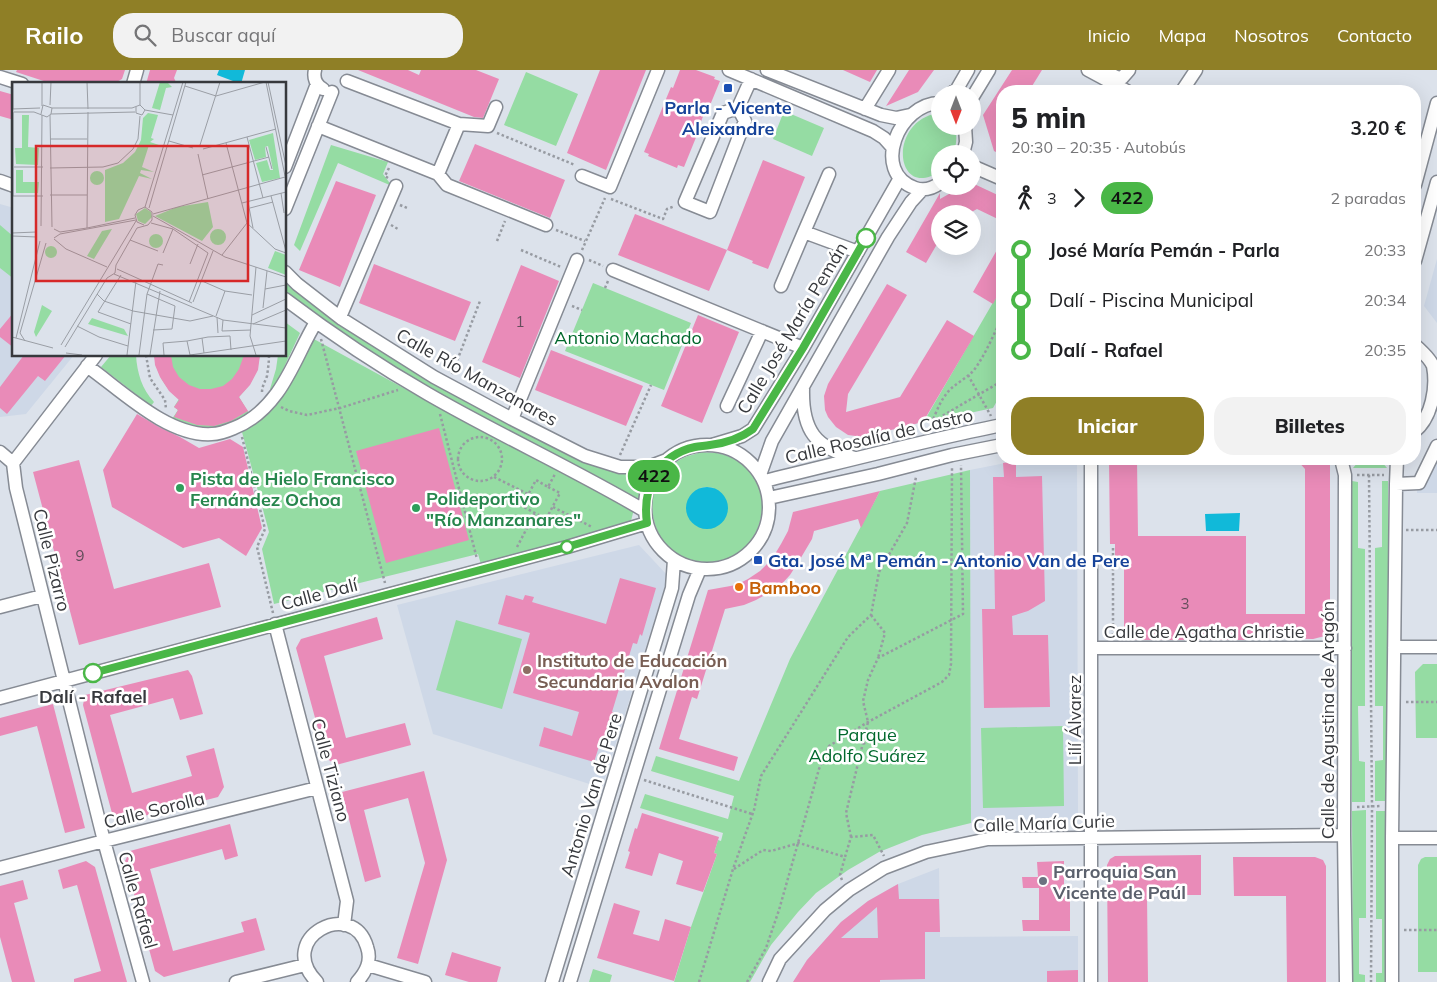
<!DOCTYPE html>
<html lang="es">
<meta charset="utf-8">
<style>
:root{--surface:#fff;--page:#f2f2f2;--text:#202124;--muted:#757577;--accent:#8f7f26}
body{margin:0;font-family:Mulish,sans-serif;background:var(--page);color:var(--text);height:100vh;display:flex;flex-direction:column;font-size:19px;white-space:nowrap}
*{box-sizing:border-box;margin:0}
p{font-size:16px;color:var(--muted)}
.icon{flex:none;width:28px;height:28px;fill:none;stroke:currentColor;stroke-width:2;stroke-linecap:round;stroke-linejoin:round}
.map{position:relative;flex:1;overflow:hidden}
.details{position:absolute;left:996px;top:15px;width:425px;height:380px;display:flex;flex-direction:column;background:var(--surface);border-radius:20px;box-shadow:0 5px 20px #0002}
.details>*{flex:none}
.badge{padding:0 10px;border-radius:16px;font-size:18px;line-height:32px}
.needle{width:32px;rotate:180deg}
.controls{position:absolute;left:931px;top:15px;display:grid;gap:10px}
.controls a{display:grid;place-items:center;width:50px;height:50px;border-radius:50%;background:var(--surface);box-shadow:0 5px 20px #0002;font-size:25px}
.map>.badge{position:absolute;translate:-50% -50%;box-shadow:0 0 0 2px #fff}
.legs{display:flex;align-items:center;gap:8px;height:55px;padding:0 15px;font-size:16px}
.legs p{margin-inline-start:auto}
.headline{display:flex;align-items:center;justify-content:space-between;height:85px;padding:0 15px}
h1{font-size:28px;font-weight:800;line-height:38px}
.cta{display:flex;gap:10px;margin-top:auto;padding:10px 15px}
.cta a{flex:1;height:58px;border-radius:20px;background:var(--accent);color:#fff;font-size:20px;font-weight:800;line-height:58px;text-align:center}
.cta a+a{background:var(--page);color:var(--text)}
ul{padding:0 15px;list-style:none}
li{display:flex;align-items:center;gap:18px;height:50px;font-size:19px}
li i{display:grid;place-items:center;width:8px;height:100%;margin:0 6px;background:currentColor}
li i::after{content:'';width:12px;height:12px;margin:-6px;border:4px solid;border-radius:50%;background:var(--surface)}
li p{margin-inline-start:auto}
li:first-child i{background:linear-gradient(#0000 50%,currentColor 0)}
li:last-child i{background:linear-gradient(currentColor 50%,#0000 0)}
header{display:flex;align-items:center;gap:30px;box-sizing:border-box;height:70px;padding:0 25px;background:var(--accent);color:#fff}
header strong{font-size:24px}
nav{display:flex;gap:28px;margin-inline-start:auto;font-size:18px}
.search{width:350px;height:45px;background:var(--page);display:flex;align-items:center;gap:12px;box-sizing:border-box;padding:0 18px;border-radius:20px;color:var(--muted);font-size:19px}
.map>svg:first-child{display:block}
</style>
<header>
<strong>Railo</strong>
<div class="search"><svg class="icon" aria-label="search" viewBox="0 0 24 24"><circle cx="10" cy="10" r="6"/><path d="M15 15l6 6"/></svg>Buscar aquí</div>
<nav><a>Inicio</a><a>Mapa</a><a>Nosotros</a><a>Contacto</a></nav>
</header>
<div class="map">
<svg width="1437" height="912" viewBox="0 0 1437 912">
<rect width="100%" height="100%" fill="#dce2eb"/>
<path fill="#ced8e7" d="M0 134 14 138V285H74L26 344 0 347Z
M1437 189V253L1424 236Z
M1437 371V423H1417V408Z
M1026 389H1077L1078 745 1075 749 1071 750 1006 749 971 753 970 400Z
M639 475 668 506 602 718 433 664 397 535Z
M939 798 940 867 1078 866V912H793L807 890 841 852 868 831 898 814Z"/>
<path fill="#95dca3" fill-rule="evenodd" d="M526 2 578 24 556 76 504 55Z
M784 41 824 58 812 86 773 69Z
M938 43H940V56H955C957 65 957 75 953 84H940V101C896 132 886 52 938 43Z
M331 75 388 92 383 104 392 116 338 93 300 181 294 175Z
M0 155 14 167V209L0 198Z
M285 209 394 286 607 399 648 401 640 433 439 328 285 226Z
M593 213 691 253 664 320 565 281Z
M1002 217V322L993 338 923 353Z
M285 252 300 263 273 321 270 319 276 299 278 285H285Z
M312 268 442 339 634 439 630 455 482 498 478 484 274 534 262 479 269 462 242 362 275 337 286 320Z
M111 285H136C137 303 142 319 154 332L151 336 101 297Z
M154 285H260C257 304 252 313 239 327L250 345 218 358H197L172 349 178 340 174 337 179 329C164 317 157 304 154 285Z
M702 382C708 383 715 382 721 384 791 403 765 508 692 490 678 487 663 476 658 462 645 434 655 402 683 388 689 385 696 384 702 382ZM707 417 714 418 696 455 691 451 688 445 700 418Z
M1358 392H1382L1387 398H1353Z
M970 400 971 753 922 765 879 782 848 800 816 823 798 842 771 875 750 912H674L691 857 717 784 714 783 718 770 721 771 723 763 640 738 645 724 728 749 734 726 651 701 656 686 739 711 790 589 880 421Z
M1352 411 1358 412V478L1365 479V636H1358L1359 691 1365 692V732H1352Z
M1382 411H1388L1389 731H1375V691L1383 690V636H1375V478L1382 477Z
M456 550 522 569 502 639 436 620Z
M1423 594H1437V668H1416L1415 602Z
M1063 656 1064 736 983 738 981 658Z
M1366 740V848H1359V904L1365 905V912H1353L1352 741Z
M1376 741H1389V912H1376V903H1382V849H1376Z
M1425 787H1437V902H1418V795L1421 789Z
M593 899 612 905 610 912H589Z"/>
<path fill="#11b9d9" d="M219 0H245L241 14 217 5Z
M686 438a21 21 0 1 1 42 0a21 21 0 1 1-42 0Z
M1240 443 1239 461H1206L1205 444Z"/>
<path fill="#e98bb8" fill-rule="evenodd" d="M17 0H125L122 9 113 14H53L16 2Z
M150 0H177L174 8 177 14H146Z
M358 0H408L419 5 421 0H476L499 9 483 48 474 47Z
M600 0H646L606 100 567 83Z
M680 0H696L715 7 714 9 720 11 706 45 704 44 696 64 697 65 684 97 678 95 677 98 648 86 649 84 644 82 671 17 673 18Z
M843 0H877L870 12Z
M909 0H934L918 22 886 36Z
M1012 0H1042L1029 21H1002V85L994 81 983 45Z
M0 21 14 25V50L0 46Z
M475 74 565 110 550 148 459 111Z
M763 90 805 107 768 199 752 193 753 191 727 180Z
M336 111 376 125 340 217 299 200Z
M972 113 1002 127V151L977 139 968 144H940V169L926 193 906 182 940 123V129L963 116H972Z
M635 144 727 180 709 221 618 185Z
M1002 171V217L993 234 973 222Z
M374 194 471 232 455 271 359 233Z
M521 195 559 211 520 308 482 292Z
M887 214 907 225 848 324 846 342 900 327 947 250 974 266 923 352 863 367 848 365 836 357 828 347 825 340 824 326 828 314Z
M14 242V278L0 267V259Z
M698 245 739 262 702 353 661 336Z
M551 280 643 316 626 356 535 320Z
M24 285H66L45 311 38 306 7 344 0 338V317Z
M154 285H171L173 297 179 307 189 315 200 319H211L223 316 232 309 239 299 244 285H260L258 300 250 315 239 327 248 341 231 351 214 356 197 355 174 347 178 340 174 337 179 330 169 321 160 307 155 295Z
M137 344 159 357 180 367 199 378 230 369 243 377 262 458 246 486 219 468 183 478 112 437 103 400Z
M439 358 469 470 386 493 356 381Z
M1109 389H1137L1138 466H1246V544H1305V399L1296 389H1327L1330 392V557L1325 566 1313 569 1246 568V570H1124V495H1115V474H1110Z
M79 390 114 519 209 493 221 537 79 575 33 402Z
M1016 391V407L1042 406 1045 531 1028 541 1012 546 1013 565H1048L1050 637 984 638 982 539H995L993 407H1004L1003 393Z
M880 421 861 458 858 449 814 461 812 469 799 491 790 505 779 517 756 530 744 535 725 539 697 629 692 627 679 669 738 687 734 701 659 679 708 520 736 515 748 509 760 501 772 489 781 474 788 461 793 442Z
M620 508 656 518 642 566 640 564 637 574 633 573 612 642 617 643 614 653 609 652 604 668 602 667 594 692 539 676 544 657 572 666 579 642 513 623 530 563 498 554 506 525 523 530 525 525 534 527 532 532 606 554Z
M377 547 383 569 324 586 346 668 405 653 411 675 336 695 326 688 296 578 301 569Z
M188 600 192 606 203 644 180 650 173 628 110 645 132 723 192 706 186 686 214 678 224 717 218 727 120 752 113 747 83 635 85 625Z
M53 634 85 758 65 763 37 656 0 666V648Z
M424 701 447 790 418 894 397 888 425 793 408 728 364 740 381 807 365 812 342 722Z
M642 743 719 767 714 783 717 784 703 822 676 814 683 791 659 783 652 806 625 798 630 782 628 781 632 768 635 758 637 759Z
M230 754 238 786 225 790 222 779 150 799 173 881 244 862 241 852 256 848 265 880 164 907 155 901 125 791 130 781Z
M1201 785V825H1147L1148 912H1108L1107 795 1110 789 1115 786Z
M1233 787H1315L1323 790 1326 796V912H1287L1286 826H1234Z
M86 791 95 797 127 912H74V909L101 901 77 815 63 819 58 800Z
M1064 791V826H1070V861H1023L1022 850H1039V818H1023L1022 807H1038L1037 792Z
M23 810 28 829 14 833 35 912H12L0 867V816Z
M898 814 899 829H939L940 862H925V909L880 910V912H793L807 890 841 852 868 831ZM877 837 878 868H841Z
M614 833 640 841 633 864 659 871 665 849 691 857 674 911 597 888Z
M452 882 501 897 497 912H469L445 905Z
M1078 900V912H1047V901Z"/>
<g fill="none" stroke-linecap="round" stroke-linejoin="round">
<defs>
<path id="minor" d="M315 0C313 8 316 15 323 19
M729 0 873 61 884 68 893 78
M767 0 881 45 896 48 910 45
M1088 0 1127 21
M1104 0 1116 7 1122 8 1129 0
M0 7 22 14
M347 11 459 54 488 56 496 37
M133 14 137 0
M1182 21 1196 0
M950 24 957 19 968 0
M972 28 989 0
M940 33C899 33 870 102 915 118 924 121 932 119 940 113
M738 38 745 51 710 142 685 132 723 43 738 38 751 9
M865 39 889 0
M318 56 438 104 447 115 546 155
M963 84 966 72 965 56
M972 96 1002 109
M285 97 317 14
M438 104 459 54
M582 106 610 117 658 0
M0 111 14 116
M1415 115 1437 33
M285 139 332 22
M804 162 829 104
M1415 191 1437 112
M613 200 803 278
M285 202 297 214 342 249 434 307 512 349 585 386 620 397H648L669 389
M781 216 804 162 858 182
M285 229C330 263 379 296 428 324 499 365 574 399 645 441
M340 247 396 116
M1415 275C1421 281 1430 288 1433 296 1437 317 1432 347 1415 361
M87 296C121 320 168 367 212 364 220 364 227 361 234 358 252 351 266 338 277 323 293 301 302 275 316 252
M803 319C802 360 815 378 855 388
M727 336 762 261
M512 349 577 190
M712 375 742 366 753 359 803 278 900 108
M645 437a62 62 0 1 1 124 0a62 62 0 1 1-124 0Z
M0 382 13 393 16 418 104 771 143 912
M1091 389V912
M1341 389 1345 405 1344 765 1346 912
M13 393 96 285
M760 405 772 371 888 167 911 132 922 120
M764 411C843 392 922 371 1002 355
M1396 414 1419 413 1437 376
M769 428 878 404 952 385 1002 375
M0 537 42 526
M275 554 347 831 344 855
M1394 577H1437
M1092 578H1345
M0 628 567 477 647 453
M1392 768H1437
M0 798 104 771 317 718
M368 895 425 912
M236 912 305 895
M317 912C274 868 353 827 367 877 372 891 366 902 357 912
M552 912 672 518 674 490
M570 912 689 525 700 499
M769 912 780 889 825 840 849 820 884 798 926 782 988 769 1344 765
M1392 912V768L1396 414 1397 389"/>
</defs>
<use href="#minor" stroke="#868b94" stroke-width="15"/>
<path stroke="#979ba2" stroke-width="2.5" stroke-dasharray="2.5 2.5" stroke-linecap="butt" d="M497 63 575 95
M388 108 385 106 389 98
M611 129 663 149 667 139 675 136
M400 135 407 138
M391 155 398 159
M556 160 585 171
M497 171 505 151
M521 180 561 197
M582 180 605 128
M589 190 603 196
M605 218 608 211
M572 236 582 240
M321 269 385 513
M558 269 568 273
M146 285 150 308 165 330 166 339
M452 304 480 231
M968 305 991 346
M262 322C262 316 265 312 267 306 268 299 269 292 269 285
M281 337 289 341 307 345 340 338 398 320
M440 344 477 489
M943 355 942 346 1002 311
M930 358C934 347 939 333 947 323 954 314 966 309 974 300 986 284 993 265 1002 248
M458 389a22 22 0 1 1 44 0a22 22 0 1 1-44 0Z
M242 367 265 459 257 477 273 543
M620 385 651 315
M1357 405H1384
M1369 405 1372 737 1371 912
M494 407 528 424
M548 417 560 423 546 449 522 436 536 410 548 417 555 404
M553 437 592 457
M1406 460H1437
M517 477 535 443
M1113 478V567
M871 545 885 563 878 588
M1406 632H1437
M863 674 893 659
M644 710 752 744
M1357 737 1381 736
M851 767 846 743 868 652 863 631 868 610 878 588 963 544 961 395
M734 799 763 780 771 781 799 773 845 787 851 767 873 765 884 786
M842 810 840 805 845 787
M1404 860H1437
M699 912 733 799 754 740 761 706 848 567 871 545 879 502 907 453 916 407
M747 912 766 878 779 840 819 699 829 676 868 652 942 612 949 605 951 594 952 397"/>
<use href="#minor" stroke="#fff" stroke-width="12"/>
</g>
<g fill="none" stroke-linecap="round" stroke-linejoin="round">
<defs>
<path id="line-1" d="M93 603 567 477 647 453C642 418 658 385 695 377 700 376 705 376 710 375 726 373 741 368 753 359L803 278 866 168"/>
</defs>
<use href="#line-1" stroke="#fff" stroke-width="11"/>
<use href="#line-1" stroke="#4ab747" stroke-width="8"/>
</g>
<g fill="#1a4fb4" stroke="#fff" stroke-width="2">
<rect x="723" y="13" width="10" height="10" rx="2.5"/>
<rect x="753" y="485" width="10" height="10" rx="2.5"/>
</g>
<g fill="#fff" stroke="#4ab747" stroke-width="2.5">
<circle cx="866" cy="168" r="9"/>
<circle cx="567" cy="477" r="6"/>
<circle cx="93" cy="603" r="9"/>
</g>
<g fill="#2e9e5b" stroke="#fff" stroke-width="2">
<circle cx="180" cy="418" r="5"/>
<circle cx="416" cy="438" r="5"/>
</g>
<circle fill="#e8710a" stroke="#fff" stroke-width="2" cx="739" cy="517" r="5"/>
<circle fill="#8d6e63" stroke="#fff" stroke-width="2" cx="527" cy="600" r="5"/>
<circle fill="#6b7280" stroke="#fff" stroke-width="2" cx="1043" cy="811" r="5"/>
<g text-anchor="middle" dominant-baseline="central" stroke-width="5" stroke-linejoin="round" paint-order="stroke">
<g font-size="15" fill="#644e5c">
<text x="520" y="251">1</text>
<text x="80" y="485">9</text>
<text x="1185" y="533">3</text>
</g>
<g font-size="18" font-weight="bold" fill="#164399" stroke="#fff">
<text x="728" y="37">Parla - Vicente<tspan x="728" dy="21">Aleixandre</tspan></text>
<text x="768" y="490" text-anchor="start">Gta. José Mª Pemán - Antonio Van de Pere</text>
</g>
<g font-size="18" fill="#37393d" stroke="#fff">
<text transform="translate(792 258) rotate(-59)">Calle José María Pemán</text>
<text transform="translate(477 307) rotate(29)">Calle Río Manzanares</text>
<text transform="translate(879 366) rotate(-13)">Calle Rosalía de Castro</text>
<text transform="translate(52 490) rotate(76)">Calle Pizarro</text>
<text transform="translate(319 524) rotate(-15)">Calle Dalí</text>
<text x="1204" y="561">Calle de Agatha Christie</text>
<text transform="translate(1074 650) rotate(-90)">Lilí Álvarez</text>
<text transform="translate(1327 650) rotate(-90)">Calle de Agustina de Aragón</text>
<text transform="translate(331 700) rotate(75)">Calle Tiziano</text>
<text transform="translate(591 725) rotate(-73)">Antonio Van de Pere</text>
<text transform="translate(154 740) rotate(-14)">Calle Sorolla</text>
<text transform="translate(1044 753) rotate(-2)">Calle María Curie</text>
<text transform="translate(138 830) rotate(74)">Calle Rafael</text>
</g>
<g font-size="18" fill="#00682c" stroke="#fff">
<text x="628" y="267">Antonio Machado</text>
<text x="867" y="664">Parque<tspan x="867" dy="21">Adolfo Suárez</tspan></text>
</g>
<g font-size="18" font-weight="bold" fill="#27864d" stroke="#fff" text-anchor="start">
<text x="190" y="408">Pista de Hielo Francisco<tspan x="190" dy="21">Fernández Ochoa</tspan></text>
<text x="426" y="428">Polideportivo<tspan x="426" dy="21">"Río Manzanares"</tspan></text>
</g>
<g font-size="18" font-weight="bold" fill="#c56008" stroke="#fff" text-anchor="start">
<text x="749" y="517">Bamboo</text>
</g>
<g font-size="18" font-weight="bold" fill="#785e54" stroke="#fff" text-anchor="start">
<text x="537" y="590">Instituto de Educación<tspan x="537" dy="21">Secundaria Avalon</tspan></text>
</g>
<g font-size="18" font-weight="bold" fill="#37393d" stroke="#fff">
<text x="93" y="626">Dalí - Rafael</text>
</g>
<g font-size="18" font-weight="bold" fill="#5b616d" stroke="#fff" text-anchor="start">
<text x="1053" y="801">Parroquia San<tspan x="1053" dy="21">Vicente de Paúl</tspan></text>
</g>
</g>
<g transform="translate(12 12)">
<rect width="274" height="274" fill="#dce2eb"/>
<path d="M148 0H161L156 1 160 5 154 6 148 28 140 26ZM136 31 146 33 139 56 142 57 138 60 150 64 137 63 130 85 142 90 129 88 128 91 140 97 127 94 107 137 93 140V88L111 81 123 70 129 58 131 36ZM10 33H17L16 65 27 66 26 83 4 82 3 66H10ZM261 51 268 96 250 100 244 81 255 78 258 88H261L256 64 253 65 254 75 243 78 237 58ZM4 88H11V100H27L26 111H4ZM78 96a7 7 0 1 1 14 0a7 7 0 1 1-14 0ZM196 120 201 145 190 159 143 134 165 125ZM133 126 139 130 140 135 133 142 126 139 124 132ZM198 155a8 8 0 1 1 16 0a8 8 0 1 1-16 0ZM100 147 82 177 75 174 90 149ZM137 159a7 7 0 1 1 14 0a7 7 0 1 1-14 0ZM33 170a6 6 0 1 1 12 0a6 6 0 1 1-12 0ZM263 169 274 173V193L256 186ZM30 223 40 229 24 255 22 250ZM80 236 112 247 116 254 76 242Z" fill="#95dca3"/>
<path fill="none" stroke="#9a9ea5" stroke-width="1" d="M1 0V27M75 0 76 27M128 0V23M254 0 273 94M256 0 274 84M173 4 204 14 253 0M38 23 39 0M30 24V0M124 25V31L130 33 133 28 128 23M40 26H120L128 23M0 27 28 26M133 28 161 33M1 30V114M2 30H22L35 35 39 32 40 26 31 23 29 32M39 32 123 30M38 33 40 145M235 55 251 116M38 57H75M157 59 181 66M214 61 235 141 263 167 274 171M188 63 208 0M254 65 260 87M191 67 264 47M186 72 196 117M2 85H31M38 86 91 85 106 81 121 67 126 57 128 34M190 93 257 75M269 111 272 131M38 113H75M1 114H31M259 114 274 169M236 120 241 146M230 121 274 110M133 125 171 0M137 126 174 0M238 126 261 120M141 132 273 95M141 134 213 175 274 195M139 141 161 147 196 171M29 144 30 33M75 146 76 30M42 147 48 150 75 146 123 136M0 151 24 150M0 154 25 155M42 156 48 152 124 138M42 157 54 167 95 185M118 158 146 169M151 171 161 147M210 173 235 141M178 182 186 162M104 183 125 146 136 143 140 138V130L133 125 126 128 123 133 125 140 132 143M105 187 180 221M102 192 211 238 274 246M109 193 86 230 119 242M190 199 213 209 240 213M253 207 274 203M85 212 92 219 121 229 178 239 201 234M135 212 163 224 160 247 141 248M177 220 196 171M181 220 201 169M251 226 255 189M240 233 274 217M204 234 213 209M205 235 206 251M211 238 210 249 239 248M241 242 274 228M65 244 87 255 116 264M0 255 41 266M4 256 28 159M190 256 192 271M13 259 8 251 34 161M49 263 124 139M53 265 95 196 103 191 104 183M54 271 70 273M115 273 124 199M127 273 135 212 146 182 151 183M138 273 148 209M152 273 151 261 175 259M178 273 274 259M178 273 175 259 196 255 218 254 219 268M244 273 238 254 244 185"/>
<path fill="#d62828" fill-opacity="0.15" stroke="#d62828" stroke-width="2.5" d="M24 64H236V199H24Z"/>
<rect width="274" height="274" fill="none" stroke="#37393d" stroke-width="2.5"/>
</g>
</svg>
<div class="controls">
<a><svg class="needle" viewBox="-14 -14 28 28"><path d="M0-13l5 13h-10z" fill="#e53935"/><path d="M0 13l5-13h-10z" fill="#757577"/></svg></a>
<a><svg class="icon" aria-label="locate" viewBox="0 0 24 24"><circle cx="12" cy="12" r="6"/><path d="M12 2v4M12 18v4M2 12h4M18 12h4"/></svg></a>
<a><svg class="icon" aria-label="layers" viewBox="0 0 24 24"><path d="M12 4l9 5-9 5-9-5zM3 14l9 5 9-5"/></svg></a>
</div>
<b class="badge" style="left:654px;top:406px;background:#4ab747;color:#111">422</b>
<section class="details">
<div class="headline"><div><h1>5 min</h1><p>20:30 – 20:35 · Autobús</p></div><b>3.20 €</b></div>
<div class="legs"><svg class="icon" aria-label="walk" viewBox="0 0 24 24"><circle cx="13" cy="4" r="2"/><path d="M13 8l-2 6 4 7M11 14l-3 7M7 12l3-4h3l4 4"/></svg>3<svg class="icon" aria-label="forward" viewBox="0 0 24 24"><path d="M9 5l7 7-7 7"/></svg><b class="badge" style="background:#4ab747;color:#111">422</b><p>2 paradas</p></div>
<ul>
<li><i style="color:#4ab747"></i><b>José María Pemán - Parla</b><p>20:33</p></li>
<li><i style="color:#4ab747"></i><span>Dalí - Piscina Municipal</span><p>20:34</p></li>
<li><i style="color:#4ab747"></i><b>Dalí - Rafael</b><p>20:35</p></li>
</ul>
<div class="cta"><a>Iniciar</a><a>Billetes</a></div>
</section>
</div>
